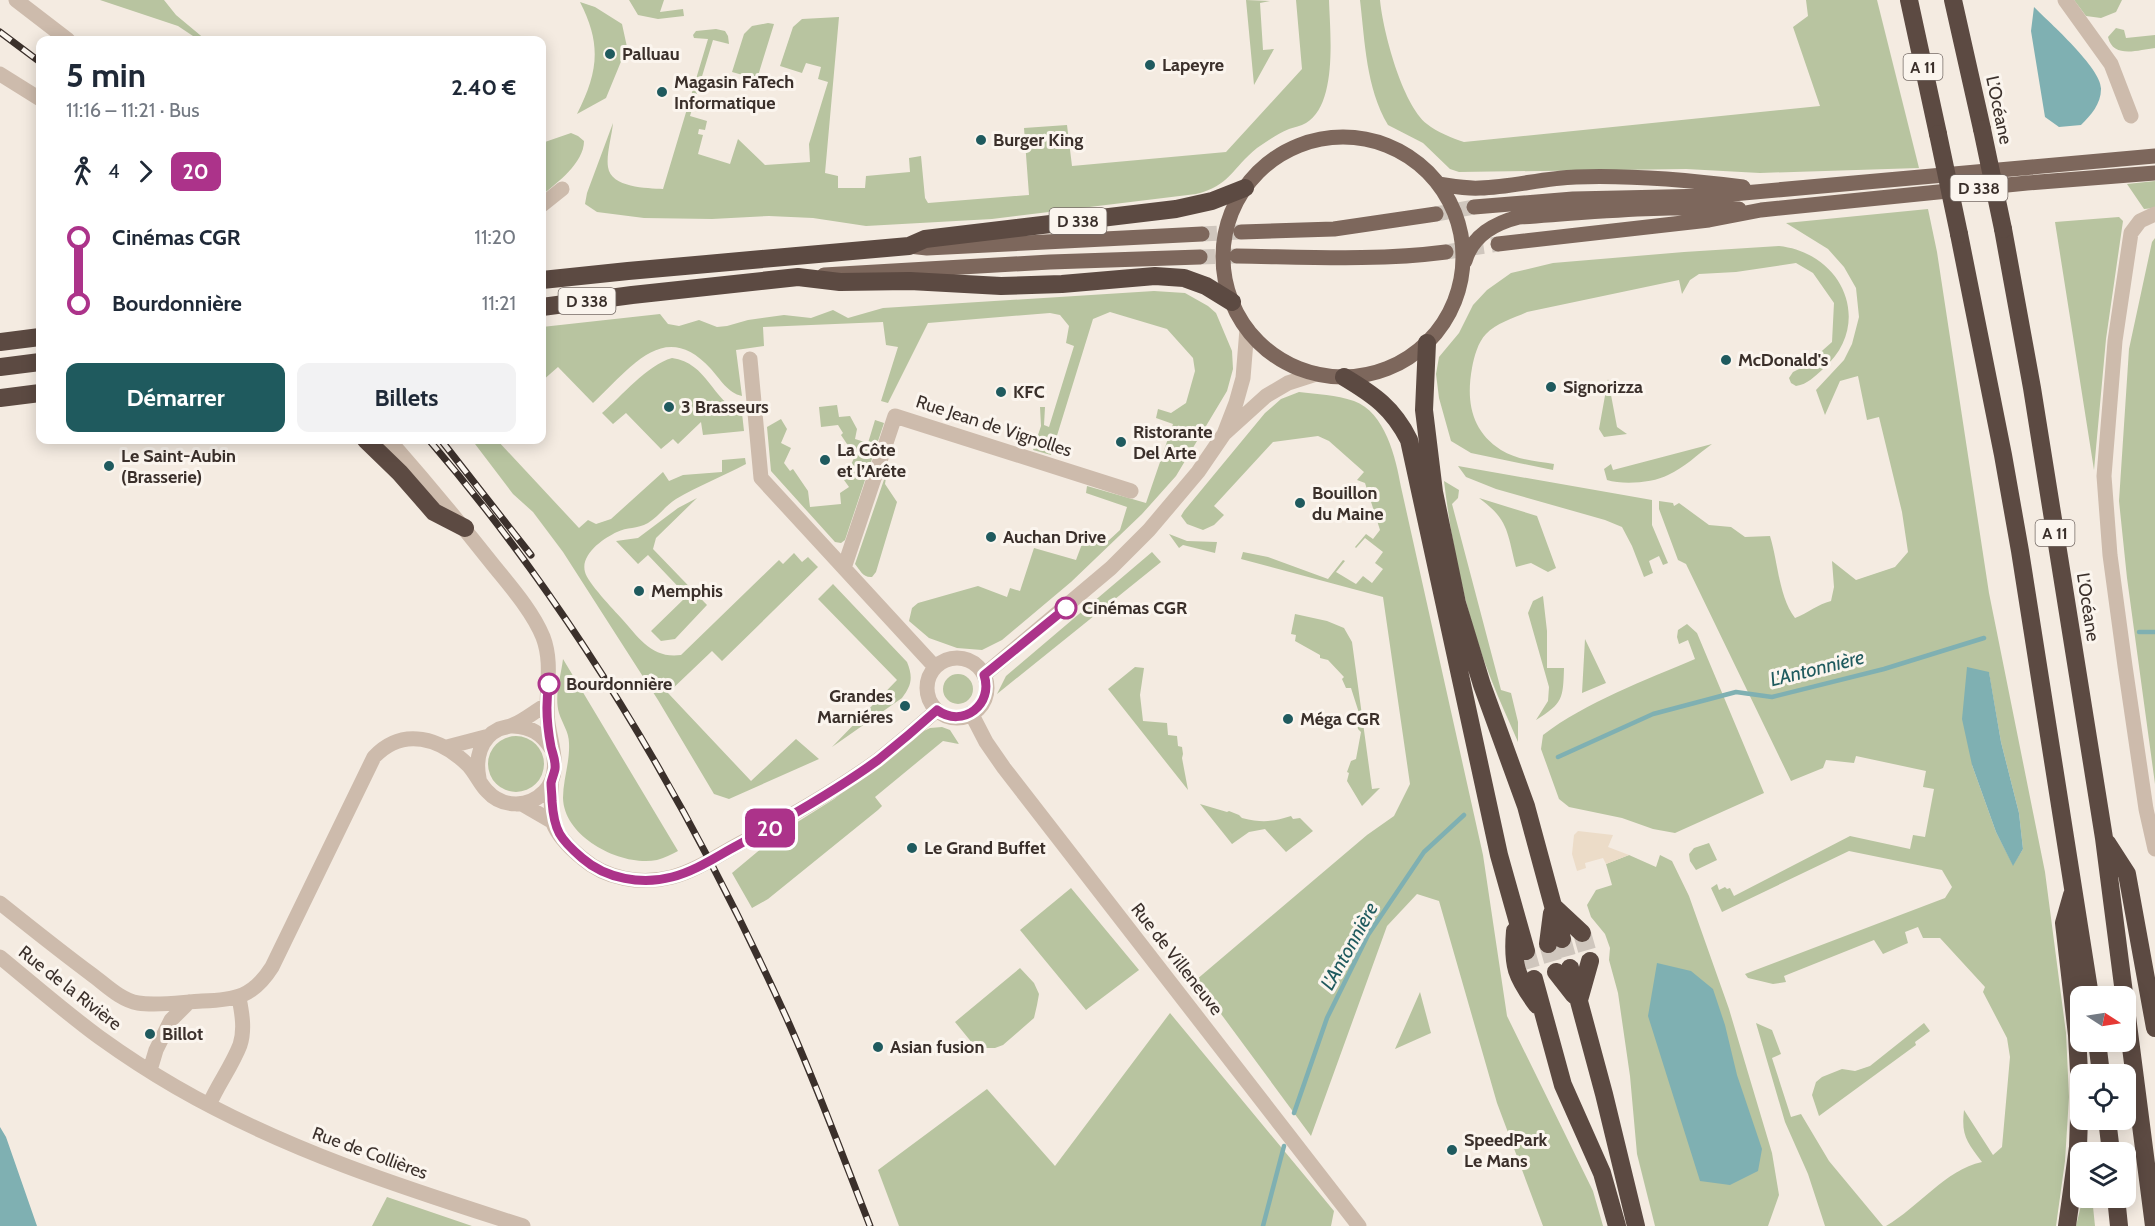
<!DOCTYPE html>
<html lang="fr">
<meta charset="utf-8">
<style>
:root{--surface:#fff;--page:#f2f2f3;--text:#1f2937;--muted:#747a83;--accent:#1f5a5e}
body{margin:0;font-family:Cabin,sans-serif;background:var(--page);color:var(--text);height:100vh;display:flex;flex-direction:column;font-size:22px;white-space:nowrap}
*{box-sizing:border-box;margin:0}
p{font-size:20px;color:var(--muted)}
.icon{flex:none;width:33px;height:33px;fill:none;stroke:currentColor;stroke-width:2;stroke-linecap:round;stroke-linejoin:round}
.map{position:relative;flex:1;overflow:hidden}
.drawer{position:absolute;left:36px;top:36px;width:510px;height:408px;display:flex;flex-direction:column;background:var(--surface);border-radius:12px;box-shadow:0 3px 15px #0003}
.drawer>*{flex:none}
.badge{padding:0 12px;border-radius:9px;font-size:21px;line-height:39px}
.needle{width:39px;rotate:102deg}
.tools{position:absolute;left:2070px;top:986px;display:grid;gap:12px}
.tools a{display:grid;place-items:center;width:66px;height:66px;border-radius:12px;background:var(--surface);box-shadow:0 3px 15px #0003;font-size:30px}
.map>.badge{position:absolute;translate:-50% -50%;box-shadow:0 0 0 3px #fff}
.legs{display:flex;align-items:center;gap:9px;height:66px;padding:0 30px;font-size:20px}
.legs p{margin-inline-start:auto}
.headline{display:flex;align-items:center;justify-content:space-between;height:102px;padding:0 30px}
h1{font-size:33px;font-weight:700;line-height:45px}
.cta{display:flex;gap:12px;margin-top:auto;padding:12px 30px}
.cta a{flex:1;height:69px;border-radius:12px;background:var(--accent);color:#fff;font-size:24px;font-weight:700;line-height:69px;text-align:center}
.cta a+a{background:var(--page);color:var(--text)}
ul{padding:0 30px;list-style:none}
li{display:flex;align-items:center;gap:21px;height:66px;font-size:22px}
li i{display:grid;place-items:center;width:9px;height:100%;margin:0 8px;background:currentColor}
li i::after{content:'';width:15px;height:15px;margin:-8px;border:4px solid;border-radius:50%;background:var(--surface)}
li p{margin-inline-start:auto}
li:first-child i{background:linear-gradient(#0000 50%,currentColor 0)}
li:last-child i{background:linear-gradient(currentColor 50%,#0000 0)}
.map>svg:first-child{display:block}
</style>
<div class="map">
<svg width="2155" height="1226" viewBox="0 0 2155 1226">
<rect width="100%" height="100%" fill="#f4ebe1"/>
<path fill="#b8c4a0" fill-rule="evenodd" d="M100 0H164L176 15 206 40H199L178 26Z
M629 0H664L660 12 683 9 684 16 658 19 638 15Z
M1246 0 1270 1 1260 3 1263 50 1274 49 1254 85Z
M1296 0H1329C1330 32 1338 104 1306 123 1301 126 1294 127 1289 129 1277 134 1267 141 1257 148 1232 168 1230 186 1196 194L992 219 866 226 813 218 769 216 712 219 644 218 597 212 585 204 587 193 613 123C612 135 606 155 608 167 611 188 647 188 663 189L708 39 694 38 693 35 696 31 716 29 725 31 728 36 729 44 713 40 690 116 707 121 705 130 699 129 698 134 703 135 698 154 730 164 738 139 765 165 810 162 809 144 828 82 818 79 821 67 806 63 802 73 780 66 793 27 802 19 839 17 825 173 838 176V188H865L866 176 910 172 909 158 921 156 925 198 928 203 1029 195 1024 128 1067 125 1072 166 1226 152 1302 69Z
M1360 0H1380C1383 31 1402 104 1427 124 1437 132 1452 138 1464 142L1820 106 1793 27 1808 16 1806 0H1877L1919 168 1760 173 1686 169 1459 172 1450 169 1423 143 1388 125C1366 88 1365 42 1360 0Z
M2074 0H2122L2116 12 2101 18 2086 16Z
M580 2 595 7 622 24 627 47 606 98 577 114C598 72 602 45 580 2Z
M768 23 774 24 757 79 732 72 744 34 752 26Z
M2116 28 2124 30 2126 38 2155 35V48C2138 50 2113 59 2108 37Z
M571 133 578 136 584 141C584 163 557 183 542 195V143Z
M2155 181V208L2144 209 2127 184Z
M1928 209 1937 252 1989 593 2045 872 2066 1033 2069 1097 2065 1161 2056 1226H1886C1919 1207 1945 1170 1982 1162 1967 1142 1961 1136 1964 1110L1993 1155 2002 1147 2010 1057 2007 1038 1983 992 1985 987 1940 938H1923L1918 927 1905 932 1908 943 1883 954 1874 940 1784 976 1786 982 1773 984 1748 978 1745 974 1945 898 1952 887 1942 870 1849 851 1722 912 1711 888 1717 884 1719 890 1725 887 1727 889 1730 888 1734 896 1850 836 1910 849 1913 835 1925 837 1934 789 1923 787 1926 771 1856 756 1854 763 1826 760 1823 768 1791 781 1686 564 1678 560 1659 509V501L1673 503 1674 506 1679 503 1709 525 1731 527 1745 537 1770 536C1778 562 1779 598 1795 618 1808 613 1818 604 1831 601L1834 587 1832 561 1856 580 1895 567 1908 552 1902 512 1879 417 1867 420 1858 376 1840 381 1825 415 1816 390 1844 360 1852 344 1859 317 1856 288 1844 267 1828 249 1786 223ZM1989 673 2001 742 2019 813 2023 849 2013 865 1996 832 1972 765Z
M2119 217 2123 221 2106 339 2094 470 2055 222Z
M2155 238V784L2127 578 2119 501 2129 349 2152 242Z
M1779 246C1844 253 1874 325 1823 369 1814 377 1808 384 1796 386L1791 383 1789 378 1793 372 1805 366 1832 342 1834 303 1813 273 1796 263 1736 272 1699 274 1690 280 1682 294 1679 280 1527 312C1514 318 1496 323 1486 334 1478 342 1474 357 1472 368 1466 401 1471 431 1501 450 1517 460 1536 461 1554 464L1553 470 1471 453 1451 441 1439 398 1436 374 1439 357 1459 333 1473 305 1487 290 1511 273 1553 263 1684 252Z
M1154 291 1185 293 1208 306 1216 313 1232 351 1233 369 1227 391 1176 476 1142 514 1071 582 1002 640 982 650 957 648 929 638 909 621 912 608 918 603 978 586 1007 597 1010 588 1020 591 1034 548 1076 560 1085 536 1107 542 1120 530 1127 507 1086 493 1087 486 1146 503 1173 424 1156 418 1158 409 1171 413 1186 403 1195 371 1193 358 1167 329 1110 312 1093 319 1051 455 1033 450 1041 426 1040 407H1045L1044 425 1049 427 1074 346 1066 343 1069 326 1060 315 1050 313 928 323 888 403 881 401 898 347 886 345 883 322 763 327 764 346 736 350 742 396C728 393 720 379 711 369 664 317 630 369 593 403L558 367 542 381V327L660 314 668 324 679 326 699 320 717 327 727 326 748 320 784 315 811 318 833 310 848 318 883 308Z
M672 358C708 363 711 400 742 413L744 431 703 435 701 422 678 444 673 439 661 449 626 413 613 424 602 413C622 396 647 365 672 358Z
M1608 379 1617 427 1627 434 1604 437 1599 429Z
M1299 392C1317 394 1336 395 1354 401 1385 412 1396 458 1401 487L1483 855 1507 1016 1593 1191 1603 1226H1543L1497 1103 1439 901 1417 894 1387 926 1311 1136 1196 980 1367 835 1394 816 1410 784 1383 597 1241 559 1243 552 1268 557 1328 579 1343 560 1345 561 1336 572 1356 584 1363 576 1372 583 1383 569 1375 563 1383 552 1365 538 1356 548 1355 547 1366 534 1373 539 1380 530 1365 483 1357 480 1364 472 1329 441 1318 436 1273 442 1214 506 1224 515 1214 525 1203 530 1187 524 1181 516 1184 511 1265 413 1281 399Z
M837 405 839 417 850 416 857 429 855 439 868 443 875 420 884 423 845 540 841 543 835 542 771 471 767 427 781 419 787 429 781 443 791 448 784 463 790 471 793 469 808 491 810 507 841 504 840 493 849 487 844 480 855 456 841 435 843 433 838 425 821 427 819 407Z
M472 440H497L579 528 588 520 596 524 611 519 663 472 669 481 683 475 722 472V460L745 458 746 464C723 476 698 486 676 499 665 506 658 517 648 523 637 529 627 527 617 532 604 538 580 554 585 572 587 582 614 610 622 619 639 638 652 659 681 655L779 560 783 564 794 553 802 562 808 557 818 567 722 661 712 651 668 693 751 781 796 739 819 759 729 799 714 794 658 700 563 552 533 512 513 494Z
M1712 444C1698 454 1684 468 1668 475 1653 483 1623 485 1607 480L1604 469 1611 464 1613 470Z
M1458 466 1652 500V525L1668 563 1663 565 1659 556 1649 561 1653 573 1644 577 1632 546 1622 527 1605 520 1496 489 1466 477Z
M887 471 885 484 897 502 876 572 872 577C863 578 860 570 855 564Z
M1444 481 1459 490 1458 498 1452 504 1501 690 1511 693 1518 722V742C1509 721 1499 700 1491 679 1466 616 1452 548 1444 481Z
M697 498 656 538 653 549 707 605 675 639 661 641 651 631 687 596 648 555 638 564 616 541 638 538 678 508Z
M1479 498 1537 516 1556 568 1548 572 1531 563 1516 567C1507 532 1509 520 1479 498Z
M1169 534 1187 541 1217 542 1215 553 1183 545 1179 548Z
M1152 552 1161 562 997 694 1006 676Z
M833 584 907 662C913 677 912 685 902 698L832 747 897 680 818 599Z
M1543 596 1547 631V668H1564C1563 699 1563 703 1536 720L1548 701 1549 687 1528 613 1533 601Z
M1295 614 1327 621 1344 628 1352 642 1372 789 1380 788 1362 806 1347 781 1349 773 1347 772 1351 761 1356 759 1361 732 1358 729 1356 717 1359 713 1351 688H1346L1342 679 1344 677 1328 660 1320 658V655L1295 641 1296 635 1291 634Z
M1687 624 1697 633 1764 793 1675 833 1653 829 1622 818 1569 807 1559 799 1541 749 1543 735C1586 702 1646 680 1695 659L1688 640 1679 644 1677 637 1678 630Z
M1585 639 1606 683 1582 693Z
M563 659 678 851C672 854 664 858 657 860 622 867 564 838 563 798 563 780 570 762 569 743 569 732 562 723 559 713 554 696 561 676 563 659Z
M1135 667 1144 668 1140 695 1143 721 1167 723 1168 735 1177 736 1178 746 1182 747 1183 754 1182 758 1188 790 1108 689Z
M943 689a15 15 0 1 1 30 0a15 15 0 1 1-30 0Z
M942 727 950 730 959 744 943 741 875 797 882 806 878 810 768 899 752 908 732 873 780 833 834 799 920 733 930 728Z
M488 764a28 28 0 1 1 56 0a28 28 0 1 1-56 0Z
M1200 804 1227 812 1229 811 1239 815 1242 818C1263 823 1271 822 1291 816L1293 819 1300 818 1313 831 1286 852 1265 829 1249 832 1232 844Z
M1709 843 1717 860 1696 870 1690 861 1689 854 1694 848Z
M1629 855 1656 867 1660 855 1672 861 1689 896 1729 1009 1772 1153 1779 1195 1768 1226H1655L1637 1154 1630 1076 1618 993 1609 960 1610 948 1605 934 1591 917 1587 905 1596 890 1612 885 1606 864Z
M1071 888 1139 970 1086 1010 1020 930Z
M1020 968 1034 983 1039 994 1037 1005 1034 1018 1003 1045 995 1048H983L973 1044 955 1022Z
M1420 992 1431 1033 1395 1049Z
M1170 1013 1334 1211 1331 1226H899L878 1170 987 1089 1055 1166Z
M1756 1023 1772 1030 1781 1054 1772 1058 1791 1117 1801 1114 1829 1161 1883 1226H1825L1808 1174 1785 1122Z
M1924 1023 1930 1031 1915 1042 1916 1045 1819 1116 1812 1095 1816 1082 1822 1077 1842 1069 1855 1071 1870 1066Z
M387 1197 472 1226H372Z
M2083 1197H2092L2095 1226H2076Z"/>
<path fill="#ecdcc8" d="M1578 831 1613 835 1608 847 1629 855 1606 864 1603 858 1585 863 1586 868 1577 871 1572 854 1574 835Z"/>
<path fill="#7fb0b2" d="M2034 7C2050 23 2102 69 2101 89 2101 104 2091 115 2081 125L2059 127 2045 117 2031 31Z
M1967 667 1989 672 2001 742 2019 813 2023 849 2013 866 1996 832 1972 765 1962 719Z
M1657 963 1691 971 1713 989 1725 1025 1737 1075 1762 1149 1758 1171 1730 1185 1700 1181 1648 1016Z
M0 1127 6 1137 37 1226H0Z"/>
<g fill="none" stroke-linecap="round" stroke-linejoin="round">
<path stroke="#7fb0b2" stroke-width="4.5" d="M2139 632H2155
M1558 757 1653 714 1736 692 1772 697 1884 669 1984 638
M1294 1113 1327 1018 1368 935 1424 852 1464 815
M1263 1226 1284 1146"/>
<path stroke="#cfc6bd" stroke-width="15" stroke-dasharray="15 8" stroke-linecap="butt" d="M1436 214 1474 207
M1202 234 1241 232
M1446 252 1498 244
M1200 257 1237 256"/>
<path stroke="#cfc6bd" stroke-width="18" stroke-dasharray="18 9" stroke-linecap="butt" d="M1582 933 1590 961
M1562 939 1570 968
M1548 944 1556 972
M1526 951 1534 979"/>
<path stroke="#cdbbac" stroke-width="15" d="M16 0 68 40
M2065 0 2111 64 2131 116
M0 74 40 99
M542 205 562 189
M2155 214 2140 221 2131 233 2115 341 2104 476 2110 555 2125 666 2146 809 2155 849
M750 359 761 478 935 667
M1224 434 1266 396 1288 383 1316 374
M844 568 895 416 1131 491
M927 688a30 30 0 1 1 60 0a30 30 0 1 1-60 0Z
M984 675 1111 568 1149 530 1198 472 1224 434 1236 403 1243 378 1247 329
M971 713 986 742 1004 768 1359 1226
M513 726C531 727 541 733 551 748
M447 747 489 736
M479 778C475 759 480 738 499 729 504 727 509 727 513 725 525 720 535 711 546 705
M551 782C552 794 550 811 553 823 558 836 571 849 582 858 606 879 641 885 672 877 695 871 717 856 737 845 785 819 834 792 878 760 898 744 918 727 937 710
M522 804 553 822
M0 903C30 927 60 951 91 974 105 984 120 1000 138 1003 158 1006 182 1002 202 1001 236 1000 253 997 272 967L374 757C403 726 441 738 469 766 476 774 480 784 487 791 502 808 529 808 544 792 563 773 551 746 548 723 544 694 554 666 543 637 533 612 511 587 494 566 460 523 425 481 389 440
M0 957C33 984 65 1012 99 1037 124 1055 150 1072 176 1087 285 1150 404 1188 523 1226
M150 1070 156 1050 171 1020 189 1002
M209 1105C218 1084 232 1066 240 1045 245 1030 242 1013 239 998"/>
<path stroke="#7d675c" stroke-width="15" d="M1223 257a120 120 0 1 1 240 0a120 120 0 1 1-240 0Z
M1438 184C1452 186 1466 189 1480 188 1512 187 1544 178 1576 177 1631 175 1688 180 1743 187
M1474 207 1573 199 1710 196 2155 156
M1241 232 1334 229 1436 214
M1498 244 1709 220 1761 210 2027 183 2155 173
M909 246 927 248 1202 234
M1237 256C1307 257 1377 261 1446 252
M1465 261C1472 236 1495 223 1519 217 1592 212 1666 205 1739 209
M824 275 1050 262 1200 257"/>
<path stroke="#5c4a42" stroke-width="18" d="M1909 0 1938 134
M1953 0 1982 129
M2003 229 2032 388 2104 838 2154 1226
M1959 234 2003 455 2020 551 2090 996
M542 280 628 271 909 246 925 239 1176 209 1212 201 1245 188
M542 307 632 295 798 277 840 282 910 281 1001 286 1062 284 1155 276 1184 278 1206 286 1232 302
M0 342 40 337
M1427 343 1424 410 1434 492 1457 603 1482 685 1526 806 1562 939
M0 367 40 362
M1344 377C1374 395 1393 408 1409 440L1499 855 1526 951
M0 398 40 393
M366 440 400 473 434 512 465 528
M2107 843 2127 874 2155 1028
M1553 906 1582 933
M1515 931C1512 966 1516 976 1537 1005
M1548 944 1552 913
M1570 968 1604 1094 1636 1226
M1556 972 1574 995
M1534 979 1563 1085 1602 1173 1617 1226
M1579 1000 1590 961
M2097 1041 2101 1074
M2107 1119 2111 1152
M2116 1197 2119 1226
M2067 1226 2078 1147 2080 1090 2077 1035 2064 923 2072 895"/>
<defs>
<path id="rail" d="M0 32 40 62
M429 440C577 612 693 812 787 1019 817 1086 843 1157 870 1226
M441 440 531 555"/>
</defs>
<use href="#rail" stroke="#3b302b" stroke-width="7"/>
<use href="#rail" stroke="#fbf5ee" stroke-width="4.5" stroke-dasharray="14" stroke-linecap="butt"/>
<path stroke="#5c4a42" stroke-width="18" d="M1982 129 2003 229
M1938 134 1959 234"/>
</g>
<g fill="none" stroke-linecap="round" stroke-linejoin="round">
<defs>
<path id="line-1" d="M549 684C545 705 547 726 551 747 553 755 556 761 555 769 554 774 552 778 551 783 551 788 552 795 552 801 554 831 560 839 582 858 606 879 642 885 672 877 696 871 717 856 738 845 786 819 834 792 878 760 898 744 918 727 937 710 963 729 994 704 984 675L1066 608"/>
</defs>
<use href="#line-1" stroke="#fff" stroke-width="14"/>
<use href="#line-1" stroke="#ac338a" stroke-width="9"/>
</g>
<g fill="#1f5a5e" stroke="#fbf5ee" stroke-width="2">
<circle cx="610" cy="54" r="6"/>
<circle cx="1150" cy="65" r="6"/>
<circle cx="662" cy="92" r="6"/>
<circle cx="981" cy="140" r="6"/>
<circle cx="1726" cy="360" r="6"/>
<circle cx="1551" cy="387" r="6"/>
<circle cx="1001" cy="392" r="6"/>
<circle cx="669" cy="407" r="6"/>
<circle cx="1121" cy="442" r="6"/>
<circle cx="825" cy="460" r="6"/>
<circle cx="109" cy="466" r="6"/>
<circle cx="1300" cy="503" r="6"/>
<circle cx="991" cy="537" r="6"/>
<circle cx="639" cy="591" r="6"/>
<circle cx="905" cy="706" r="6"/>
<circle cx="1288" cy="719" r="6"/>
<circle cx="912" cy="848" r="6"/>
<circle cx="150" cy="1034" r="6"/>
<circle cx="878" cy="1047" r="6"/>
<circle cx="1452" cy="1150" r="6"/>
</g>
<g fill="#fff" stroke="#ac338a" stroke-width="3">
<circle cx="1066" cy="608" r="10"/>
<circle cx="549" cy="684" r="10"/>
</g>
<g text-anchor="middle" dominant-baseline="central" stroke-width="6" stroke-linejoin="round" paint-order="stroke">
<g fill="#fbf5ee" stroke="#756b66" stroke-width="1.5">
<rect x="1903.5" y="54" width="39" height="26" rx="4.5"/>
<rect x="1950.5" y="175" width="57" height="26" rx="4.5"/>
<rect x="1049.5" y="208" width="57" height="26" rx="4.5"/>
<rect x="558.5" y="288" width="57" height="26" rx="4.5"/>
<rect x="2035.5" y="520" width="39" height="26" rx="4.5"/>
</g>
<g font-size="16" font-weight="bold" fill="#3b302b">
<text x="1923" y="67">A 11</text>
<text x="1979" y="188">D 338</text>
<text x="1078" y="221">D 338</text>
<text x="587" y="301">D 338</text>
<text x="2055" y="533">A 11</text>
</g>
<g font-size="18" font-weight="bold" fill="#3b302b" stroke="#fbf5ee" text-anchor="start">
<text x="622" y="54">Palluau</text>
<text x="1162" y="65">Lapeyre</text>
<text x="674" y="82">Magasin FaTech<tspan x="674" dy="21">Informatique</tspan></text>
<text x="993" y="140">Burger King</text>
<text x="1738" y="360">McDonald's</text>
<text x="1563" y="387">Signorizza</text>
<text x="1013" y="392">KFC</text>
<text x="681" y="407">3 Brasseurs</text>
<text x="1133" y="432">Ristorante<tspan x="1133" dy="21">Del Arte</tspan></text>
<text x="837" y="450">La Côte<tspan x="837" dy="21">et l’Arête</tspan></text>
<text x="121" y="456">Le Saint-Aubin<tspan x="121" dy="21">(Brasserie)</tspan></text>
<text x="1312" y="493">Bouillon<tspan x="1312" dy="21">du Maine</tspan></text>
<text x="1003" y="537">Auchan Drive</text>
<text x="651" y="591">Memphis</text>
<text x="893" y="696" text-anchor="end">Grandes<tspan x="893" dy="21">Marniéres</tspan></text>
<text x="1300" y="719">Méga CGR</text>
<text x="924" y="848">Le Grand Buffet</text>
<text x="162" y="1034">Billot</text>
<text x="890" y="1047">Asian fusion</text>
<text x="1464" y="1140">SpeedPark<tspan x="1464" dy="21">Le Mans</tspan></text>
</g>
<g font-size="18" fill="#3b302b" stroke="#fbf5ee">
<text transform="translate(1999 110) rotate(78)">L’Océane</text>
<text transform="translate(994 426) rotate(18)">Rue Jean de Vignolles</text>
<text transform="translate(2088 607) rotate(81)">L’Océane</text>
<text transform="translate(1177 959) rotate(52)">Rue de Villeneuve</text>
<text transform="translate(70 988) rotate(38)">Rue de la Rivière</text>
<text transform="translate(370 1153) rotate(20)">Rue de Collières</text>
</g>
<g font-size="18" font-weight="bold" fill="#3b302b" stroke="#fbf5ee" text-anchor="start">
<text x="1082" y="608">Cinémas CGR</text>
<text x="566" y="684">Bourdonnière</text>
</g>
<g font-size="20" font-style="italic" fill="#1f5a5e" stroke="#fbf5ee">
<text transform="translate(1817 668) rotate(-14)">L'Antonnière</text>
<text transform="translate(1349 946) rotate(-61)">L'Antonnière</text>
</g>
</g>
</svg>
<div class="tools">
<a><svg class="needle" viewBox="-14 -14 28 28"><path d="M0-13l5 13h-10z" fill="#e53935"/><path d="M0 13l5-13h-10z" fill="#747a83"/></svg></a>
<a><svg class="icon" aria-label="locate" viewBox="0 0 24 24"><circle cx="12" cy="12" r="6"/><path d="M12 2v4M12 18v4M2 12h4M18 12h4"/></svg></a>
<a><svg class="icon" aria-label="layers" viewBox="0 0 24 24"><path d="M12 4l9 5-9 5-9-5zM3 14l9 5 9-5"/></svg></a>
</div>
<b class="badge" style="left:770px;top:828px;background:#ac338a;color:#fff">20</b>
<section class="drawer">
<div class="headline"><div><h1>5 min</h1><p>11:16 – 11:21 · Bus</p></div><b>2.40 €</b></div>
<div class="legs"><svg class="icon" aria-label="walk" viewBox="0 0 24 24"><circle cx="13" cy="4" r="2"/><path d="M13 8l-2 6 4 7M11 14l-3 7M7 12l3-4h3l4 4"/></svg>4<svg class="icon" aria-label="forward" viewBox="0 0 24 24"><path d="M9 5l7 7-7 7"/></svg><b class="badge" style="background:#ac338a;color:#fff">20</b></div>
<ul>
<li><i style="color:#ac338a"></i><b>Cinémas CGR</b><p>11:20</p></li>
<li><i style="color:#ac338a"></i><b>Bourdonnière</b><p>11:21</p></li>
</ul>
<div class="cta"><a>Démarrer</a><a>Billets</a></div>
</section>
</div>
